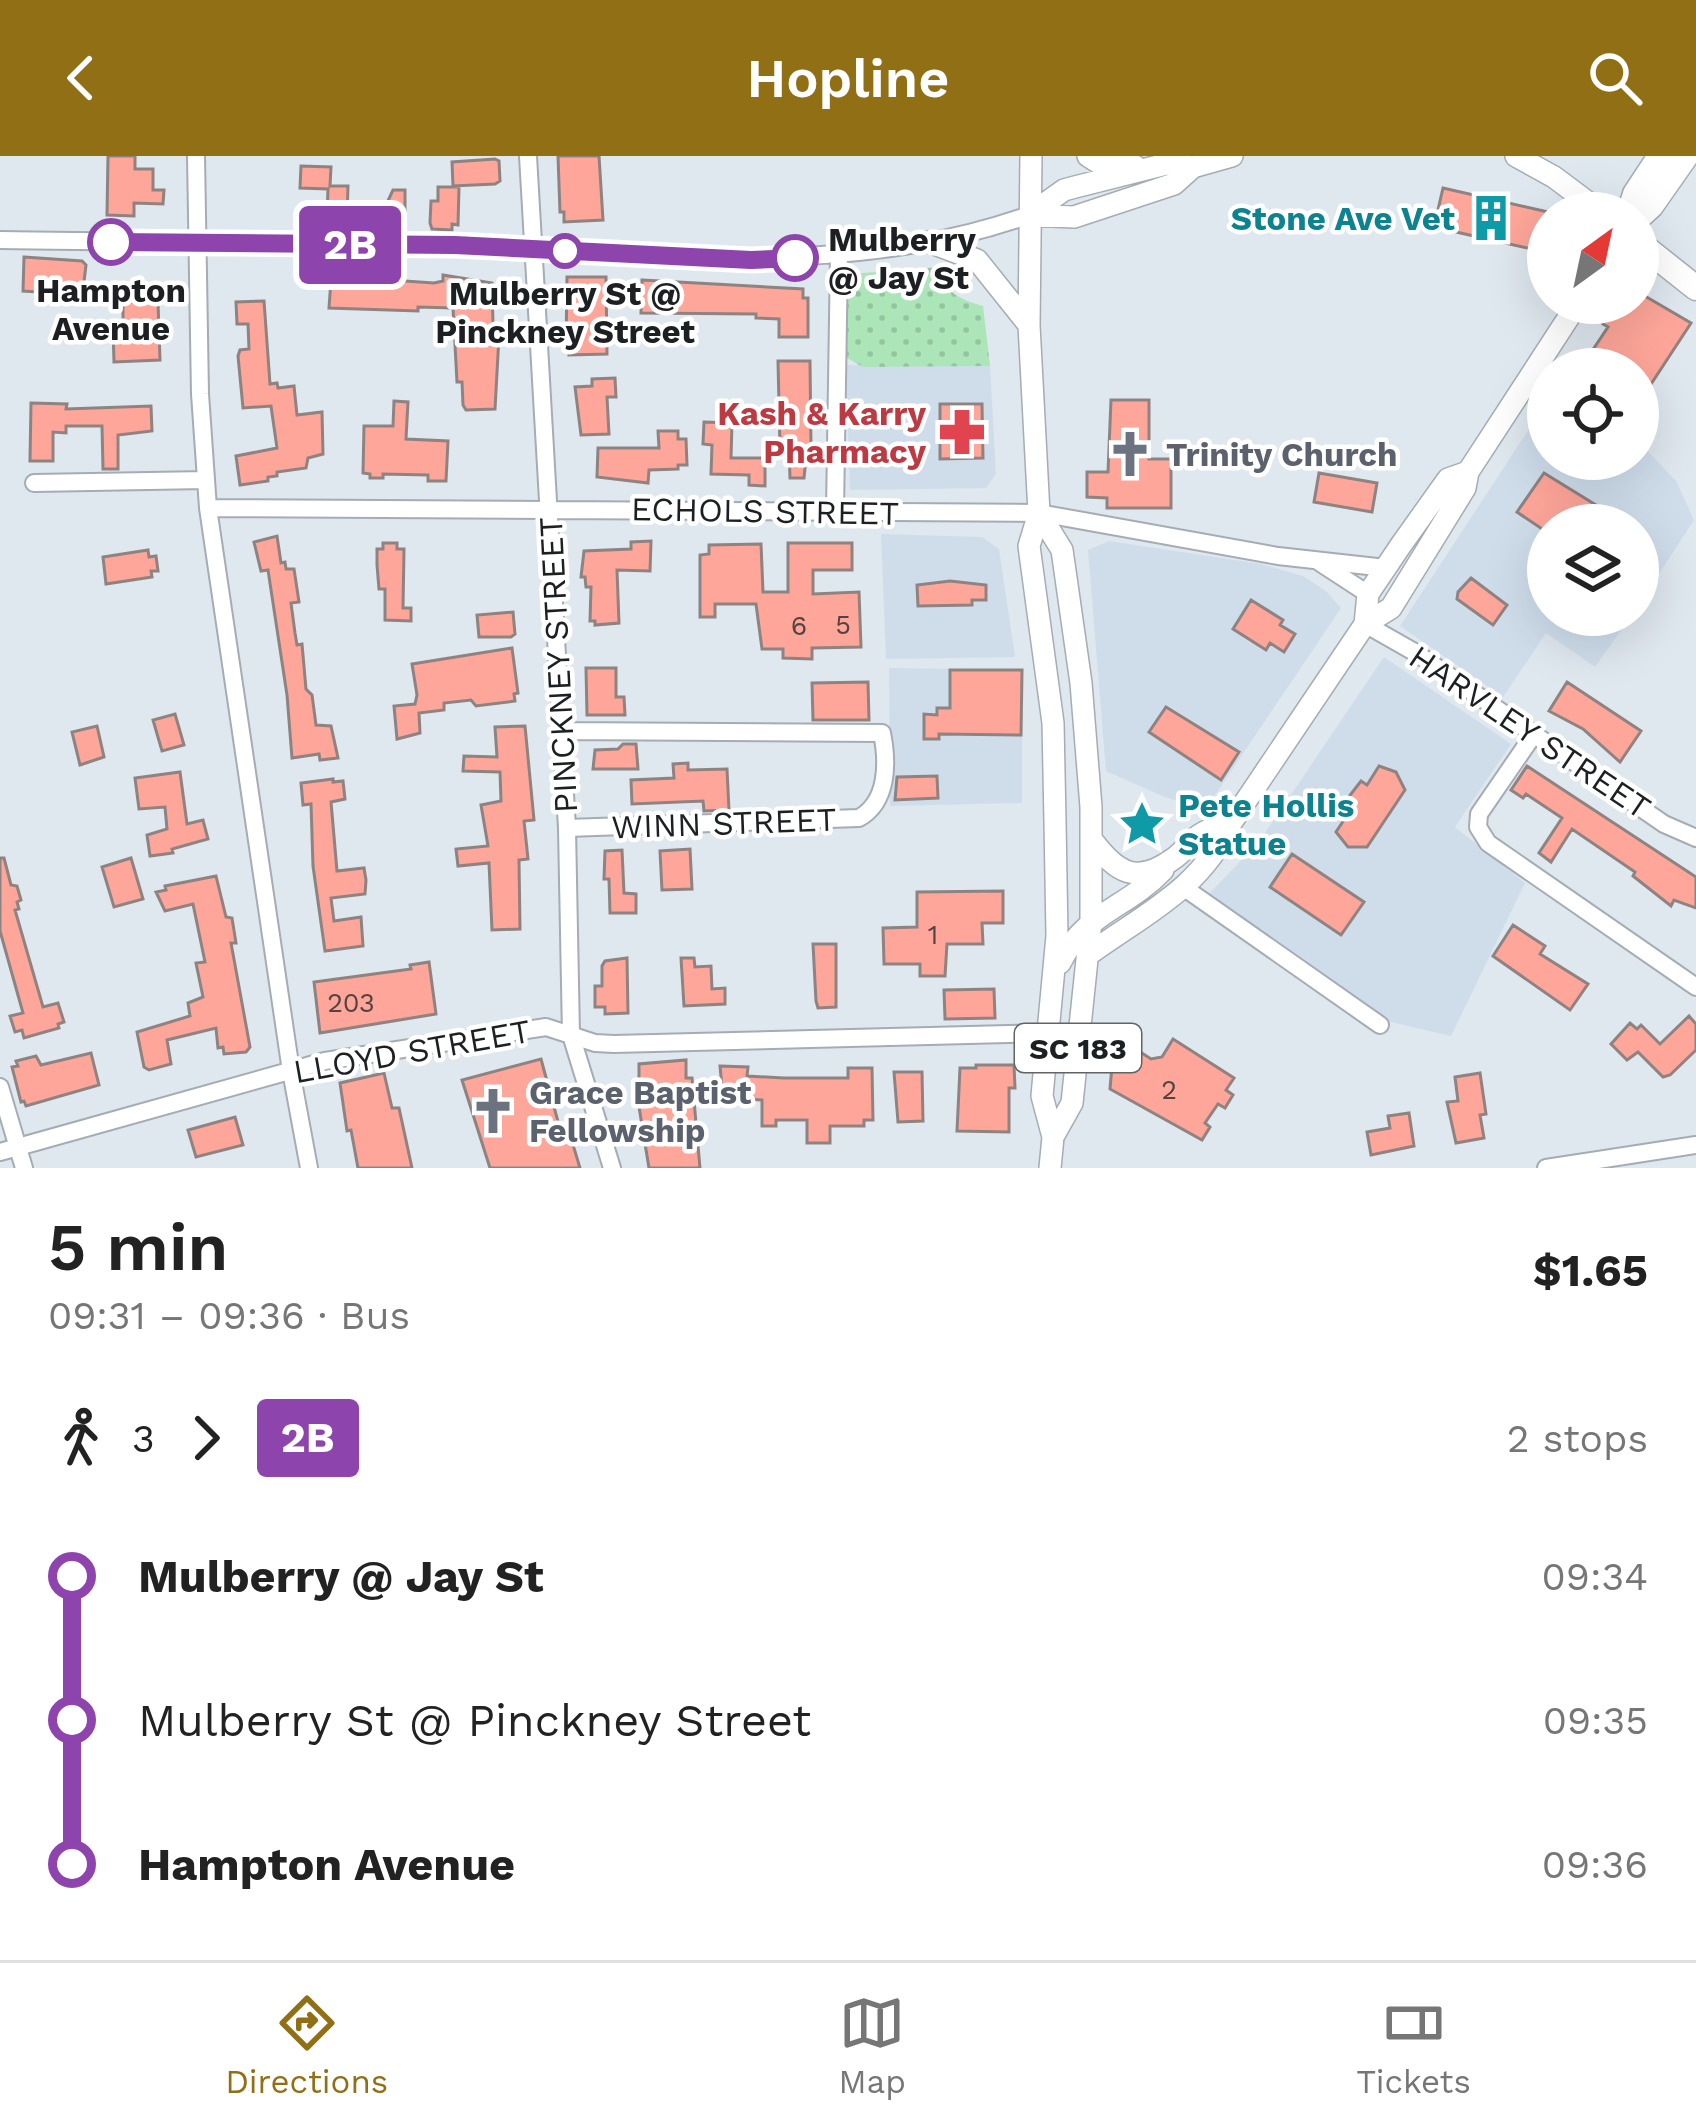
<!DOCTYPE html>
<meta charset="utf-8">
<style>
:root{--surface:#fff;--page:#f6f6f6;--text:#222;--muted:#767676;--line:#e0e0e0;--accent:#916f15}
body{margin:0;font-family:"Work Sans",sans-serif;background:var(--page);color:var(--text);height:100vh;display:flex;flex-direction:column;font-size:45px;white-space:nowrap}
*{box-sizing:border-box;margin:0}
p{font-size:39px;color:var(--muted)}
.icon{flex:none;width:66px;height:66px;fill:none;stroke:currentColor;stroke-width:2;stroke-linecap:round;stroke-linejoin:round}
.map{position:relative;height:1012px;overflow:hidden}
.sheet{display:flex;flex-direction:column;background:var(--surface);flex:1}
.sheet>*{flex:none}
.badge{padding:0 24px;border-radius:9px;font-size:42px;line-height:78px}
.needle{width:78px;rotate:33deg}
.tools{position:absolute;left:1527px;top:36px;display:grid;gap:24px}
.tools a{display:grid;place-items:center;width:132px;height:132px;border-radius:50%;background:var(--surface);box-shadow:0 12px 48px #0002;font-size:60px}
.map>.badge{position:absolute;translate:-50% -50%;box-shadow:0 0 0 6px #fff}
.legs{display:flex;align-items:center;gap:18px;height:132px;padding:0 48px;font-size:39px}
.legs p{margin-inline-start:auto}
.head{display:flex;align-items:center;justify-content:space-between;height:204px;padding:0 48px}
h1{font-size:66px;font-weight:600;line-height:90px}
ul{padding:0 48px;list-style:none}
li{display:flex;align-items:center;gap:42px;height:144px;font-size:45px}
li i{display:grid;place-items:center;width:18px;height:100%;margin:0 15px;background:currentColor}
li i::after{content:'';width:30px;height:30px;margin:-15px;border:9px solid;border-radius:50%;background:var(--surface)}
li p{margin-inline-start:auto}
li:first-child i{background:linear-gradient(#0000 50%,currentColor 0)}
li:last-child i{background:linear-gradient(currentColor 50%,#0000 0)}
header{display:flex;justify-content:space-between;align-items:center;height:156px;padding:0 48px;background:var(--accent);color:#fff;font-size:54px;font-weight:600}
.tab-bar{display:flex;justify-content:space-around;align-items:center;height:168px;border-top:3px solid var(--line);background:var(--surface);font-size:33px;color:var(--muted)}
.tab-bar a{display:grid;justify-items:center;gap:6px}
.tab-bar .active{color:var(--accent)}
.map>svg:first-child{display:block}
</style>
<header><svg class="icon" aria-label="back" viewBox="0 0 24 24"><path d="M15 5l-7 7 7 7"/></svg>Hopline<svg class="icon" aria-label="search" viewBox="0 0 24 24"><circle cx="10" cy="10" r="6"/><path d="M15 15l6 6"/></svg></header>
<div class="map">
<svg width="1696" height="1012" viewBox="0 0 1696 1012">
<defs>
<pattern id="grass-dots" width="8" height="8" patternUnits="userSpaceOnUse" patternTransform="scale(3)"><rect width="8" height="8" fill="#abe5b8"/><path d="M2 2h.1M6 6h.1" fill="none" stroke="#93c49e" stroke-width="1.8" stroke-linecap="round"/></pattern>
</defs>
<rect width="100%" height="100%" fill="#dfe7ef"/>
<path fill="#cfddeb" d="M846 209 990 210 996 318 986 332 850 334Z
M1548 244V303H1638V285L1676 325 1694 364 1638 450V369H1548V459H1632L1595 511 1546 477 1503 541 1400 470Z
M881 378 982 381 999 393 1015 501 886 503Z
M1109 385 1261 408 1303 420 1327 436 1341 452 1205 654 1165 641 1106 615 1088 394Z
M1384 501 1511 588 1455 671 1525 727 1451 880 1391 866 1206 741 1259 686Z
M889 512 1022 514V647L890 650Z"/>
<path fill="url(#grass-dots)" d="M940 111C942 136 961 144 983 150L990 210 863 211 847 202 846 129 850 118Z"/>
<path fill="#fea69a" stroke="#8e8381" stroke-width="3" d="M108 0H135V13H153V34H164L163 48 134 47V60L107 59Z
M558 0H599L603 64 564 66V56H560Z
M495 3 499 5 500 25 495 28 453 30 452 6Z
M301 10 331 11 330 30H348L347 61 327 60 328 33 300 32Z
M438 31H459L458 69 452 68V74L432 73 430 67 431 45H438Z
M1443 32 1548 56 1545 96 1434 71Z
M393 34H405V66L402 70H378L377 51 387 47Z
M24 101 82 105 86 109 83 134 37 129V136L23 135Z
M443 119 492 127 493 168H498L499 180 495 253 466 254 463 249 462 226H457L453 152 418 151V155L329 152 331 124 361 122 434 127 443 125Z
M567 121H606L607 198 569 199V190H566Z
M642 124 803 133V142H808V181H779V163L756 162V158L641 157Z
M1638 136 1691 167 1638 248V213H1580L1608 171 1603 168 1616 147H1638Z
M264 145 270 228 277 227 278 232 294 230 297 259 322 256 323 298 308 302 306 312 277 316V320L268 321V325L240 329 236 300 277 292 271 250 243 252 238 200 240 194 249 193 248 168H237L236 146Z
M123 146H158L160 204 114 206 113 174 123 175Z
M778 205H810L811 292H807L804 322H790L789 292H780Z
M615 222 616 241H607L609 278 581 279 575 231 592 230V223Z
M1111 244H1149V303H1171V352H1107V342L1087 341V316H1108Z
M394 245 408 246 406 283 448 285 446 325H428V319L383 318V322H370V318L363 317 364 270H393Z
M31 247 67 248 66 253 151 250 152 275 118 279V313H103L102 270H66V277L53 276V305H30Z
M940 248H982L983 302 940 303Z
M704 266 732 267 731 302H765V330L749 329V319L711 318 712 289 703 288Z
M658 275H678V283H686L687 309H678V313L649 314 648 327 597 321 598 292H659Z
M1319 317 1377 327 1372 356 1314 346Z
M1544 317 1609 357 1601 369H1548V377L1517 356Z
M277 380 281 407 285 406 286 413H294L299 446 291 447 295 477 297 489 302 488 306 533 312 539 316 569 331 570 338 602 320 604 319 598 292 602 287 539 268 414 261 415 254 386Z
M651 385 650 415 617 414 619 467 595 469V465H590L591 431H586L585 421H581L584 395 631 393V386Z
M383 387H397V393H404L403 452H411V465L385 464V433H379L377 409V393H383Z
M788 387H852V414H813V438L859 436 861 491 812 492V503L783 502V493H762L756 448H715V461H700V399L709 398V389L761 388 763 436H788Z
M148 394 149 401 156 400 158 415H151L152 421 106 428 103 401Z
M1471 422 1507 449 1493 469 1457 443 1458 436Z
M950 425 986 429V444H972V449L918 450 917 429Z
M1251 444 1283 464 1280 469 1295 478 1284 496 1270 487 1266 494 1233 473Z
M513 456 515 478 511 481H479L477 459Z
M512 492 518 537 514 538 515 545 476 550 471 544 444 547V554L419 557 420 577 397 583 394 550 415 548 417 539 412 508Z
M586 512H616V541H624L625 559H587Z
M950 514H1022L1021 579 939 578V583H924V558L937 559V552H950Z
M868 526 869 564H813L812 527Z
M1567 526 1641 575 1620 606 1583 573 1549 555Z
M1166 551 1239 596 1221 624 1149 576Z
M175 558 184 589 162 595 153 564Z
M97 570 104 601 80 609 72 576Z
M525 570 534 664 524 665 528 703 519 704 520 773 492 774 489 707 458 710 456 693 488 690 481 649 501 645 500 616 463 615 464 600 497 601 495 571Z
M623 588H636L638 613H593L595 594 618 593Z
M688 607V614L727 613 729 654 704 655 703 645 632 648 631 624 674 622 673 608Z
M1379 610 1396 616 1405 634 1367 691H1348L1336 676 1348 658 1342 654 1344 647 1361 625 1367 629Z
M1527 610 1696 721V752L1674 744 1671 750 1633 720 1635 716 1572 673 1551 706 1539 697 1562 662 1526 638 1523 642 1511 634Z
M180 616 187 668 203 664 208 683 172 693 173 697 150 700 147 679 167 673 165 651 139 653 135 622Z
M937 620 938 642 895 644 897 621Z
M333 623V626L343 625 345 643 331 646 337 715 364 712 366 724 365 738 331 742 334 765 361 761 363 790 325 795 313 710 311 648 303 649 301 627Z
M690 693 692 733 662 734 660 695Z
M622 694 624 737 636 738V757H610L609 723H604L605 695Z
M1292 698 1364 746 1341 779 1270 731Z
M0 702H4L11 729 17 730 21 744 17 746 19 753 15 754 43 851 58 847 64 866 58 868 59 872 24 882 22 874 15 876 10 860 23 857 0 775Z
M131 702 143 743 114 751 102 711Z
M216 720 226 761 232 762 236 787H231L250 891 246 896 224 898 223 891 218 892 216 872 167 884 171 908 149 914 144 911 137 876 190 860 188 847 203 841 196 807 205 806 193 748 165 755 156 736 166 734 165 730Z
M1003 735V767H982L983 788H947L945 820H920V808H884L883 772 917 771V736Z
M1513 769 1545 790 1540 798 1588 828 1570 854 1493 800Z
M813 788H836V851L818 852 816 845Z
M627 802 628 857 605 858V851H595V830H602V810L605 805Z
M681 802H694L695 811 711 810 712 833 725 832V848L684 850Z
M429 806 436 858 320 877 314 826 411 813 410 809Z
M994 833 995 862 945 863 944 834Z
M1689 860 1696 868V894L1670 919 1663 921 1638 896 1627 904 1611 888 1630 867 1637 873 1641 869 1660 888Z
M1173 883 1234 922 1226 934 1233 939 1225 952 1218 948 1205 967 1210 971 1202 984 1110 933 1113 898 1122 884 1151 903 1162 901Z
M91 897 99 929 26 950 24 945 21 946 12 911 18 910 16 905 36 900 41 909Z
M541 903 563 984 571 982 580 1012H490L462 924Z
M686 904V922H692L700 1012H649L639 951V908Z
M976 909H1014L1015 932H1009V976L957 975 960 912H976Z
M720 910 748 911 747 920 784 922H848V912H872L873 964H864V970H830V987H807V964H776V970H762V944L723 942Z
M894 916H922L923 965 898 966Z
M384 917 392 952H399L412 1012H358L351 974 347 975 340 927Z
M1480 917 1486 958 1480 959 1484 982 1456 987 1447 946 1458 945 1455 921Z
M1409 957 1414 990 1371 999 1367 976 1390 972 1388 960Z
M235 961 243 989 196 1001 188 974Z"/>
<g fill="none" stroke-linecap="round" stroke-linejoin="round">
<defs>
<path id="minor" d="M196 0 200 238 208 352 291 915 309 1012
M528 0 567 672 571 879 612 1012
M0 84C153 87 305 84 458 90 650 96 844 125 1029 59
M34 327 206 324
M208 352 1039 357 1278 400 1386 412
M835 355 839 99
M1319 406 1368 438
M1365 468 1416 497 1664 668 1696 682
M561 575 882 577C888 607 888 646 859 662L567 672
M1534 578 1479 658 1478 671 1488 687 1696 831
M1186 733 1380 869
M0 931 24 1012
M0 996 325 905 546 871 595 887 614 888 1047 877
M1546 1012 1696 989"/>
<path id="major" d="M1031 0 1029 169 1039 357 1029 390 1053 567 1055 666 1057 780 1042 940 1053 981 1050 1012
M1088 0 1102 9 1135 10
M1516 0 1554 21 1602 57
M1029 59 1064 34 1075 31 1166 8 1193 11 1232 0
M1029 59 1074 61 1174 28 1193 11
M929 86 977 104 1029 169
M1039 357 1062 394 1081 527 1091 651V765L1072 947 1053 981
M1365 468 1368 438 1401 389 1448 323 1468 316
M1092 684C1116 716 1136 730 1173 703 1184 696 1191 683 1203 677 1211 672 1222 670 1231 667
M1088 799C1144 758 1200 734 1231 667L1365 468 1391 452 1465 332 1468 316 1578 147
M1060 807C1086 755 1126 753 1163 714"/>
<path id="highway" d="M1629 57 1635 38 1660 0
M1638 62 1651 50 1686 0
M1638 86 1696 132"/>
</defs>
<use href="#minor" stroke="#a5acb4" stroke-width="20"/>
<use href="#major" stroke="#a5acb4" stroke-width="24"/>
<use href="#highway" stroke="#a5acb4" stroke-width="27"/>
<use href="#minor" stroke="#fff" stroke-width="16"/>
<use href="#major" stroke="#fff" stroke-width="21"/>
<use href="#highway" stroke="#fff" stroke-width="24"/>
</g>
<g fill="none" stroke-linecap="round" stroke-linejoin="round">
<defs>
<path id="line-1" d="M111 86 455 89 751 104 795 102"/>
</defs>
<use href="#line-1" stroke="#fff" stroke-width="27"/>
<use href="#line-1" stroke="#8e44ad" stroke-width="18"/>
</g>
<defs>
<symbol id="building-bare" viewBox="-9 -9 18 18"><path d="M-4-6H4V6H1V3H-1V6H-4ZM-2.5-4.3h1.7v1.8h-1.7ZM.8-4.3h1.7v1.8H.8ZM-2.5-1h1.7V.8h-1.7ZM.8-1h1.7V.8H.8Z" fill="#0f9aa8" stroke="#fff" stroke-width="2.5" paint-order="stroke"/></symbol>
<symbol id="pharmacy-bare" viewBox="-9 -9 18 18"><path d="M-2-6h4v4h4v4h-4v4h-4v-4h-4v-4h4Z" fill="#e0444e" stroke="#fff" stroke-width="2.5" paint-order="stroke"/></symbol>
<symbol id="church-bare" viewBox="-9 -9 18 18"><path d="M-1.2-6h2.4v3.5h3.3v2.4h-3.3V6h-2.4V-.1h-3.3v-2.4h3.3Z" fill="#6b7280" stroke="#fff" stroke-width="2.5" paint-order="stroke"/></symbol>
<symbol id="sight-bare" viewBox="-9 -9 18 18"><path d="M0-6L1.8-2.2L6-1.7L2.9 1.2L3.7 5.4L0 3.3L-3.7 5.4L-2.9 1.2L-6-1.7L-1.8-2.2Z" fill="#0f9aa8" stroke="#fff" stroke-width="2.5" paint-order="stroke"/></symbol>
</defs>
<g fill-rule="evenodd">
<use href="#building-bare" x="1458" y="29" width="66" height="66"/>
<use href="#pharmacy-bare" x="929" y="243" width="66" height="66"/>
<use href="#church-bare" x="1097" y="265" width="66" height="66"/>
<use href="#sight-bare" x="1109" y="635" width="66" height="66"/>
<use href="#church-bare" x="460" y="922" width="66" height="66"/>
</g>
<g fill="#fff" stroke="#8e44ad" stroke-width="6">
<circle cx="111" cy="86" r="21"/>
<circle cx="565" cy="95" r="15"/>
<circle cx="795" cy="102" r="21"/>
</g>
<g text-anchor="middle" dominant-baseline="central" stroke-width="9" stroke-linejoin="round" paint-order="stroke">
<g font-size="27" fill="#554241">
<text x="843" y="469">5</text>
<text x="799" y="470">6</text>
<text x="933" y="779">1</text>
<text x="351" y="847">203</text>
<text x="1169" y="934">2</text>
</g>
<rect fill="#fff" stroke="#616365" stroke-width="3" x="1015" y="868" width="126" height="48" rx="9"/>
<g font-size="30" font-weight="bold" fill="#1d2023">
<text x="1078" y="892">SC 183</text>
</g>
<g font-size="33" font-weight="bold" fill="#0d838f" stroke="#fff" text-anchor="end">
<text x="1455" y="62">Stone Ave Vet</text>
<text x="1178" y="649" text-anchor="start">Pete Hollis<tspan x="1178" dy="38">Statue</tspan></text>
</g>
<g font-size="33" font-weight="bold" fill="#1d2023" stroke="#fff">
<text x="828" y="83" text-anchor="start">Mulberry<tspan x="828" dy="38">@ Jay St</tspan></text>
<text x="111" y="134">Hampton<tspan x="111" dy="38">Avenue</tspan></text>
<text x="565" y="137">Mulberry St @<tspan x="565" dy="38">Pinckney Street</tspan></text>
</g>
<g font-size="33" font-weight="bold" fill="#be3a42" stroke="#fff" text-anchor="end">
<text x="926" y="257">Kash &amp; Karry<tspan x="926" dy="38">Pharmacy</tspan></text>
</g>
<g font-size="33" font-weight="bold" fill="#5b616d" stroke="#fff" text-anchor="start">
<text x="1166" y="298">Trinity Church</text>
<text x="529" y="936">Grace Baptist<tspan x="529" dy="38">Fellowship</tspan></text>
</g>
<g font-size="33" fill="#1d2023" stroke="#fff">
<text transform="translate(765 355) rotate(1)">ECHOLS STREET</text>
<text transform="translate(558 509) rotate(-93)">PINCKNEY STREET</text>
<text transform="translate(1530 576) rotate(34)">HARVLEY STREET</text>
<text transform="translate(724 667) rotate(-2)">WINN STREET</text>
<text transform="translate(412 895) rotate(-10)">LLOYD STREET</text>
</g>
</g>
</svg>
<div class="tools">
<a><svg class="needle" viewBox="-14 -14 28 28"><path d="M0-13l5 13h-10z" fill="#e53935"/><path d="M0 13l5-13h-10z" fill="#767676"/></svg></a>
<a><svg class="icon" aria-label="locate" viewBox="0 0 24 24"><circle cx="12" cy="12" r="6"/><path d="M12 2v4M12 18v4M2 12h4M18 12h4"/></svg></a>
<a><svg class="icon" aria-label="layers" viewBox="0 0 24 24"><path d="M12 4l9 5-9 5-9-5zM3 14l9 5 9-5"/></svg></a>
</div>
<b class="badge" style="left:350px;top:89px;background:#8e44ad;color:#fff">2B</b>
</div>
<section class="sheet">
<div class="head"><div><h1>5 min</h1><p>09:31 – 09:36 · Bus</p></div><b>$1.65</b></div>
<div class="legs"><svg class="icon" aria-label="walk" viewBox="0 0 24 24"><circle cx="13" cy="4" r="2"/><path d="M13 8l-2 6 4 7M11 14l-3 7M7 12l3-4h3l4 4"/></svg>3<svg class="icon" aria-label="forward" viewBox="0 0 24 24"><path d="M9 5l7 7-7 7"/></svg><b class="badge" style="background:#8e44ad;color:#fff">2B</b><p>2 stops</p></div>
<ul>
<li><i style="color:#8e44ad"></i><b>Mulberry @ Jay St</b><p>09:34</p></li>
<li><i style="color:#8e44ad"></i><span>Mulberry St @ Pinckney Street</span><p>09:35</p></li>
<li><i style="color:#8e44ad"></i><b>Hampton Avenue</b><p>09:36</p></li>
</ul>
</section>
<nav class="tab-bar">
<a class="active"><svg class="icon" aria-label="directions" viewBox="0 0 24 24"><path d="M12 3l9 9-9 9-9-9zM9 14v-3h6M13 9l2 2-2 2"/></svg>Directions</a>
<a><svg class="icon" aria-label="map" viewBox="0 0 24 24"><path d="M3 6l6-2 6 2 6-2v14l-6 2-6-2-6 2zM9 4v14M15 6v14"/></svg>Map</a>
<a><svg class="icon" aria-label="tickets" viewBox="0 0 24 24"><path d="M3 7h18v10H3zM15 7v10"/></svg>Tickets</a>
</nav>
